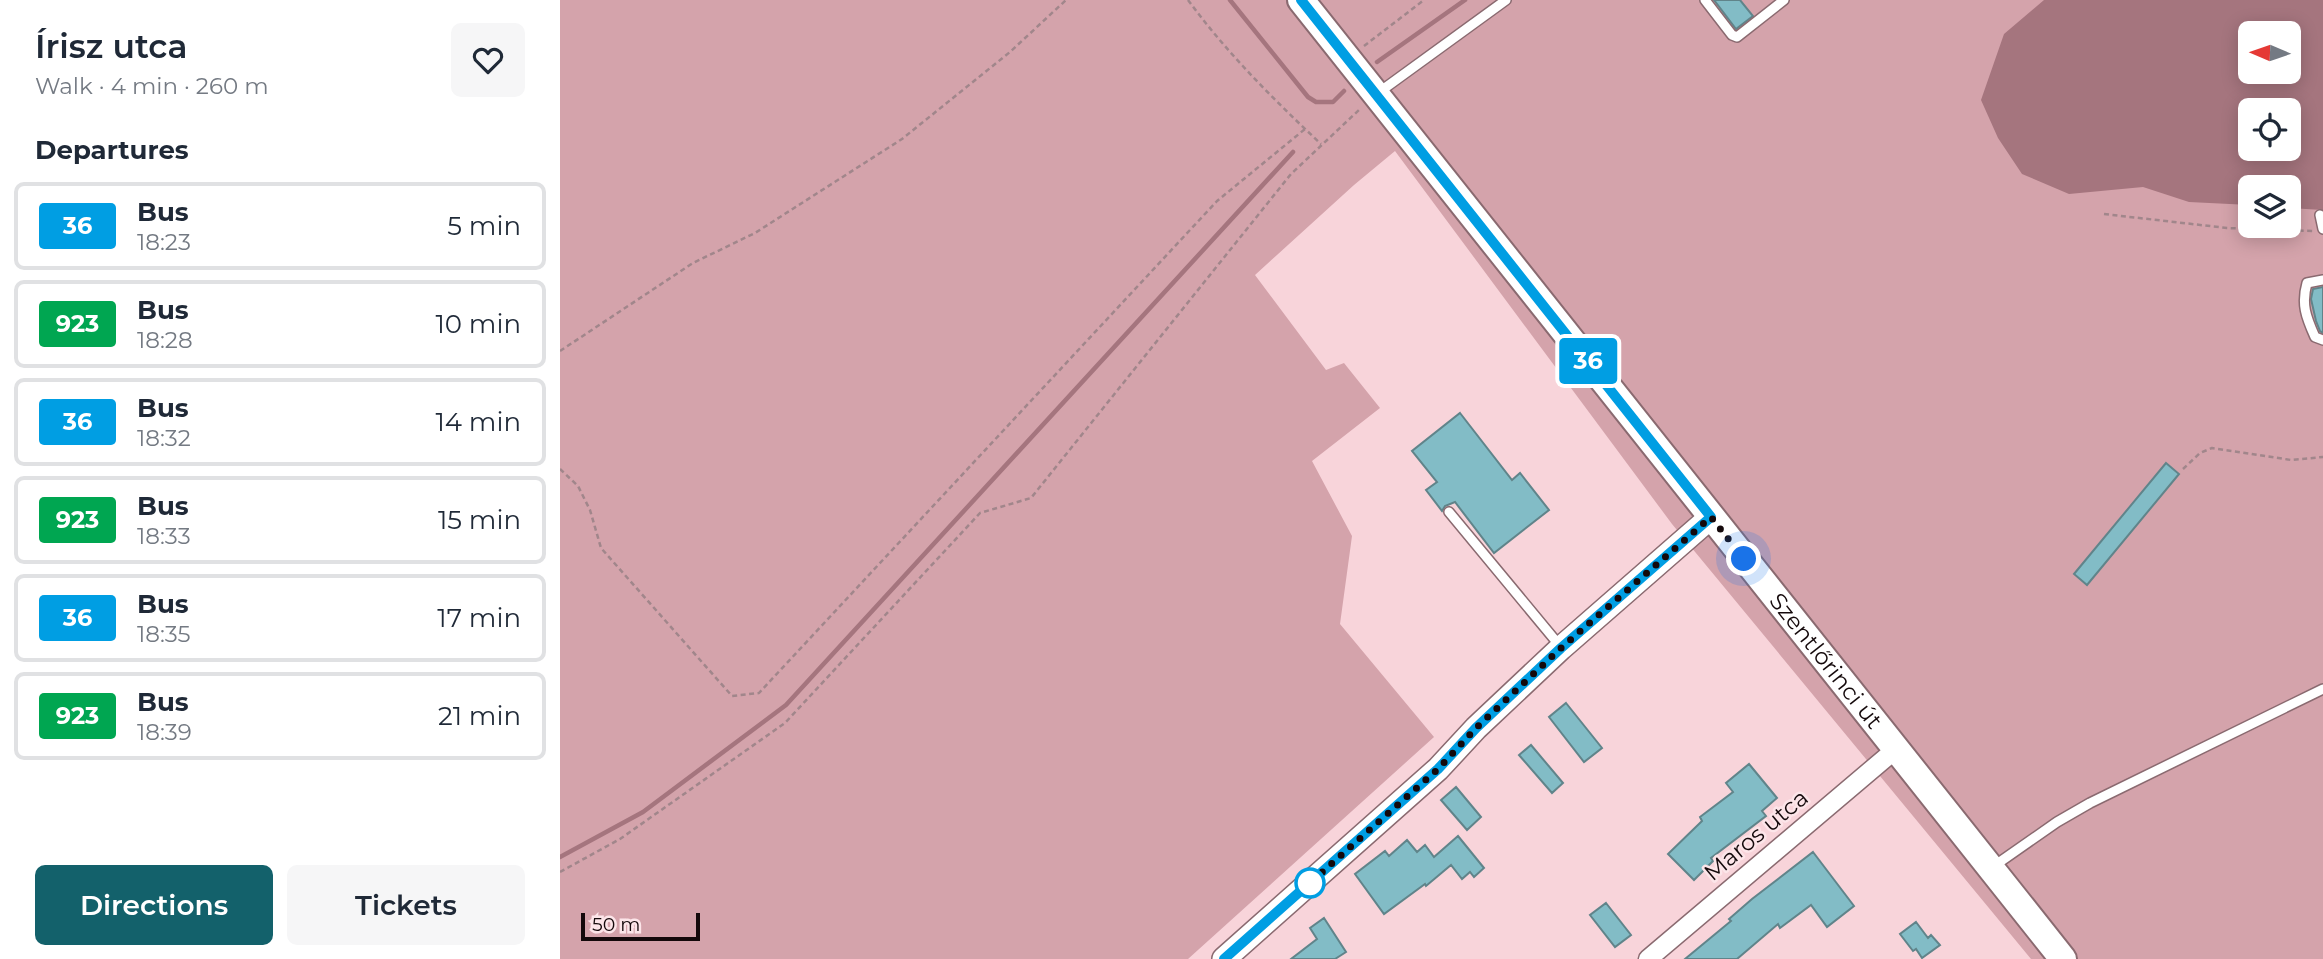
<!DOCTYPE html>
<meta charset="utf-8">
<style>
:root{--surface:#fff;--page:#f6f6f7;--text:#1f2937;--muted:#747a83;--line:#e0e1e3;--accent:#13616b}
body{margin:0;font-family:Montserrat,sans-serif;background:var(--page);color:var(--text);height:100vh;display:flex;flex-direction:column;font-size:26px;white-space:nowrap}
*{box-sizing:border-box;margin:0}
p{font-size:23px;color:var(--muted)}
.icon{flex:none;width:38px;height:38px;fill:none;stroke:currentColor;stroke-width:2;stroke-linecap:round;stroke-linejoin:round}
.map{position:relative;flex:1;overflow:hidden}
.panel{display:flex;flex-direction:column;background:var(--surface);width:560px}
.panel>*{flex:none}
.badge{padding:0 14px;border-radius:5px;font-size:24px;line-height:46px}
.needle{width:46px;rotate:272deg}
.tools{position:absolute;left:1678px;top:21px;display:grid;gap:14px}
.tools a{display:grid;place-items:center;width:63px;height:63px;border-radius:10px;background:var(--surface);box-shadow:0 4px 18px #0003;font-size:35px}
.scale{position:absolute;left:21px;bottom:18px;width:119px;box-sizing:border-box;padding-left:7px;border:4px solid #14090b;border-top:0;font-size:19px;line-height:24px;white-space:nowrap;color:#14090b;-webkit-text-stroke:5px #fce5e9;paint-order:stroke}
.you{position:absolute;width:35px;height:35px;margin:-18px;border:5px solid #fff;border-radius:50%;background:#1a73e8;box-shadow:0 0 0 10px #1a73e833}
.map>.badge{position:absolute;translate:-50% -50%;box-shadow:0 0 0 4px #fff}
h2{padding:0 35px;font-size:26px;line-height:63px}
.round{display:grid;place-items:center;flex:none;width:74px;height:74px;border-radius:10px;background:var(--page)}
.summary{display:flex;align-items:center;justify-content:space-between;height:119px;padding:0 35px}
h1{font-size:33px;font-weight:600;line-height:52px}
.button{display:flex;gap:14px;margin-top:auto;padding:14px 35px}
.button a{flex:1;height:80px;border-radius:10px;background:var(--accent);color:#fff;font-size:28px;font-weight:600;line-height:80px;text-align:center}
.button a+a{background:var(--page);color:var(--text)}
ul{padding:0;list-style:none}
li{display:flex;align-items:center;gap:21px;height:88px;margin:0 14px 10px;padding:0 21px;border:4px solid var(--line);border-radius:10px}
li div{flex:1}
li b{display:block;font-size:26px}
li em{font-style:normal}
li .badge{min-width:77px;font-weight:700;text-align:center}
main{display:flex;flex:1;min-height:0}
.map>svg:first-child{display:block}
</style>
<main>
<section class="panel">
<div class="summary"><div><h1>Írisz utca</h1><p>Walk · 4 min · 260 m</p></div><a class="round"><svg class="icon" aria-label="heart" viewBox="0 0 24 24"><path d="M12 20l-8-8c-3-5 5-10 8-4 3-6 11-1 8 4z"/></svg></a></div>
<h2>Departures</h2>
<ul>
<li><span class="badge" style="background:#009ee3;color:#fff">36</span><div><b>Bus</b><p>18:23</p></div><em>5 min</em></li>
<li><span class="badge" style="background:#00a651;color:#fff">923</span><div><b>Bus</b><p>18:28</p></div><em>10 min</em></li>
<li><span class="badge" style="background:#009ee3;color:#fff">36</span><div><b>Bus</b><p>18:32</p></div><em>14 min</em></li>
<li><span class="badge" style="background:#00a651;color:#fff">923</span><div><b>Bus</b><p>18:33</p></div><em>15 min</em></li>
<li><span class="badge" style="background:#009ee3;color:#fff">36</span><div><b>Bus</b><p>18:35</p></div><em>17 min</em></li>
<li><span class="badge" style="background:#00a651;color:#fff">923</span><div><b>Bus</b><p>18:39</p></div><em>21 min</em></li>
</ul>
<div class="button"><a>Directions</a><a>Tickets</a></div>
</section>
<div class="map">
<svg width="1763" height="959" viewBox="0 0 1763 959">
<rect width="100%" height="100%" fill="#f8d4da"/>
<path fill="#d4a3ab" fill-rule="evenodd" d="M0 0H1763V959H1471L1112 524 835 151 794 185 695 275 766 370 784 363 820 408 752 461 792 536 780 624 874 737 628 959H0ZM1690 33H1729V72H1690ZM1690 110H1729V149H1690ZM1690 187H1729V226H1690Z"/>
<path fill="#a5757e" fill-rule="evenodd" d="M1484 0H1763V210L1729 208V187H1690V205L1629 202 1583 187 1509 194 1462 174 1438 138 1421 100 1444 34ZM1690 33H1729V72H1690ZM1690 110H1729V149H1690Z"/>
<g fill="none" stroke-linecap="round" stroke-linejoin="round">
<path stroke="#a5757e" stroke-width="4.5" d="M670 0 748 97 756 102H773L784 91
M817 62 905 0
M0 857 83 812 226 705 733 152"/>
</g>
<path fill="#82bcc6" stroke="#60848a" stroke-width="2" d="M1154 0H1180L1193 16 1176 29Z
M1763 287V333L1760 331 1756 321 1751 299 1753 289Z
M900 413 952 480 960 473 989 510 934 553 895 502 885 506 882 511 866 490 877 482 852 451Z
M1606 463 1619 474 1527 585 1514 574Z
M1006 703 1042 748 1024 762 989 717Z
M971 745 1003 783 992 793 959 755Z
M1189 764 1217 798 1202 811 1206 816 1151 858 1153 861 1134 880 1108 854 1142 821 1140 817 1173 792 1166 783Z
M896 787 921 817 907 830 881 800Z
M898 836 924 868 914 877 910 872 902 879 891 865 866 886 865 884 824 914 795 874 825 851 829 856 847 840 857 852 865 845 874 857Z
M1253 852 1294 906 1267 927 1251 905 1220 928 1218 924 1177 959H1125L1171 921 1169 919 1192 899Z
M1046 903 1071 935 1055 947 1030 915Z
M764 918 786 952 775 959H731L757 939 750 928Z
M1356 922 1368 938 1371 935 1380 945 1362 958 1356 949 1353 951 1340 934Z"/>
<g fill="none" stroke-linecap="round" stroke-linejoin="round">
<defs>
<path id="service" d="M1145 0 1172 35 1177 37 1224 0
M818 93 946 0
M1760 215 1763 229
M1763 280 1747 283C1741 304 1746 317 1755 337L1763 340
M889 512 1000 646
M1434 866 1497 822 1530 803 1763 689"/>
<path id="minor" d="M1088 959 1336 749"/>
<path id="tertiary" d="M664 959 878 769 916 728 1001 648 1151 517"/>
<g id="secondary">
<path id="s1" d="M741 0 1503 959"/>
</g>
</defs>
<use href="#service" stroke="#8a6a70" stroke-width="12"/>
<use href="#minor" stroke="#8a6a70" stroke-width="21"/>
<use href="#tertiary" stroke="#8a6a70" stroke-width="26"/>
<use href="#secondary" stroke="#8a6a70" stroke-width="30"/>
<path stroke="#a1868b" stroke-width="2.5" stroke-dasharray="5 3.5" stroke-linecap="butt" d="M628 0C667 53 713 99 761 144
M804 46 864 0
M1544 214 1667 228 1753 231
M0 351 133 263 195 233 342 139 450 52 506 0
M0 469 18 486 30 510 41 548 172 696 199 693 657 201 745 129
M1623 469 1640 453 1652 448 1731 460 1763 457
M0 872 60 839 225 723 420 513 471 498 731 174 800 109"/>
<use href="#service" stroke="#fff" stroke-width="9"/>
<use href="#minor" stroke="#fff" stroke-width="18"/>
<use href="#tertiary" stroke="#fff" stroke-width="23"/>
<use href="#secondary" stroke="#fff" stroke-width="26"/>
</g>
<g fill="none" stroke-linecap="round" stroke-linejoin="round">
<defs>
<path id="line" d="M664 959 878 769 916 728 1001 648 1151 517 741 0"/>
</defs>
<use href="#line" stroke="#fff" stroke-width="16"/>
<use href="#line" stroke="#009ee3" stroke-width="10"/>
<path stroke="#14090b" stroke-width="7" stroke-dasharray="0 12.6" d="M750 883 742 890 878 769 916 728 1001 648 1151 517 1184 559"/>
</g>
<circle fill="#fff" stroke="#009ee3" stroke-width="3.5" cx="750" cy="883" r="14"/>
<g text-anchor="middle" dominant-baseline="central" stroke-width="5" stroke-linejoin="round" paint-order="stroke">
<g font-size="23" fill="#14090b" stroke="#fce5e9">
<text stroke="none"><textPath href="#s1" startOffset="844">Szentlőrinci út</textPath></text>
<text transform="translate(1196 835) rotate(-40)">Maros utca</text>
</g>
</g>
</svg>
<div class="tools">
<a><svg class="needle" viewBox="-14 -14 28 28"><path d="M0-13l5 13h-10z" fill="#e53935"/><path d="M0 13l5-13h-10z" fill="#747a83"/></svg></a>
<a><svg class="icon" aria-label="locate" viewBox="0 0 24 24"><circle cx="12" cy="12" r="6"/><path d="M12 2v4M12 18v4M2 12h4M18 12h4"/></svg></a>
<a><svg class="icon" aria-label="layers" viewBox="0 0 24 24"><path d="M12 4l9 5-9 5-9-5zM3 14l9 5 9-5"/></svg></a>
</div>
<div class="scale">50 m</div>
<div class="you" style="left:1184px;top:559px"></div>
<b class="badge" style="left:1028px;top:361px;background:#009ee3;color:#fff">36</b>
</div>
</main>
